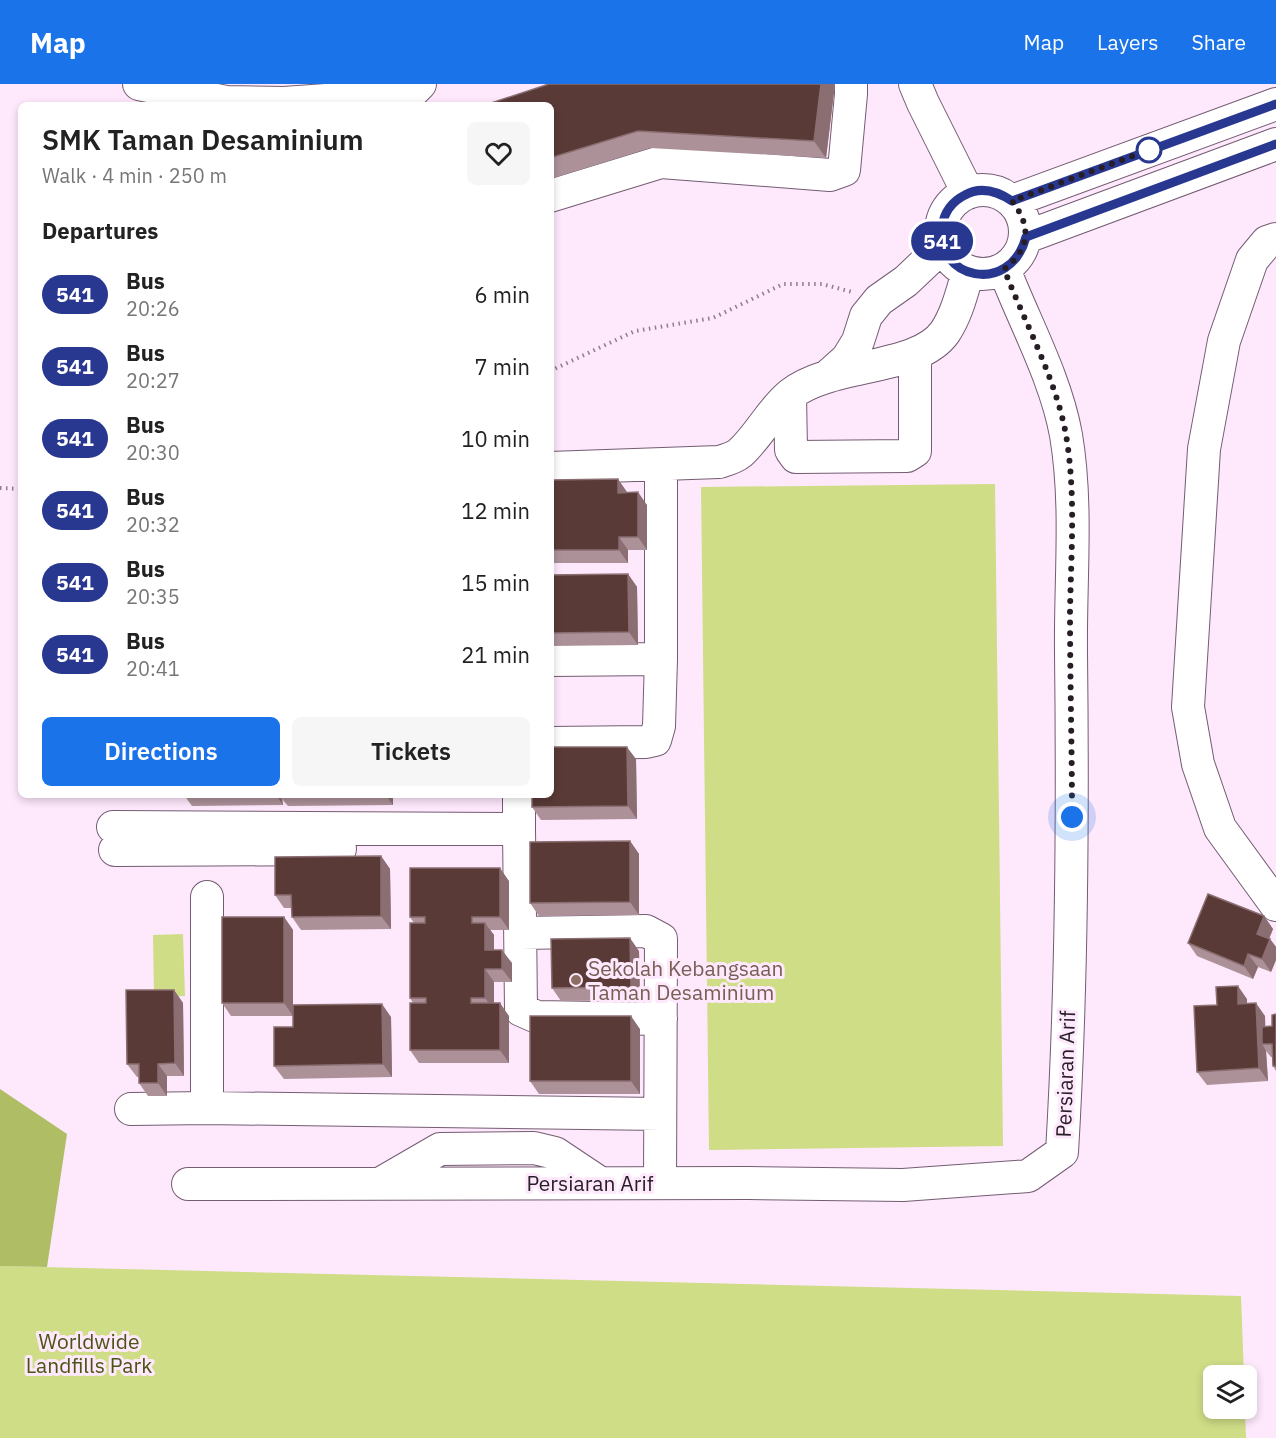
<!DOCTYPE html>
<meta charset="utf-8">
<style>
:root{--surface:#fff;--page:#f6f6f6;--text:#222;--muted:#767676;--accent:#1a73e8}
body{margin:0;font-family:"IBM Plex Sans",sans-serif;background:var(--page);color:var(--text);height:100vh;display:flex;flex-direction:column;font-size:22px;white-space:nowrap}
*{box-sizing:border-box;margin:0}
p{font-size:20px;color:var(--muted)}
.icon{flex:none;width:33px;height:33px;fill:none;stroke:currentColor;stroke-width:2;stroke-linecap:round;stroke-linejoin:round}
.map{position:relative;flex:1;overflow:hidden}
.side{position:absolute;left:18px;top:18px;width:536px;height:696px;display:flex;flex-direction:column;background:var(--surface);border-radius:9px;box-shadow:0 3px 9px #0003}
.side>*{flex:none}
.badge{padding:0 12px;border-radius:20px;font-size:21px;line-height:39px}
.controls{position:absolute;left:1203px;top:1281px;display:grid;gap:12px}
.controls a{display:grid;place-items:center;width:54px;height:54px;border-radius:9px;background:var(--surface);box-shadow:0 3px 9px #0003;font-size:30px}
.you{position:absolute;width:30px;height:30px;margin:-15px;border:4px solid #fff;border-radius:50%;background:#1a73e8;box-shadow:0 0 0 9px #1a73e833}
.map>.badge{position:absolute;translate:-50% -50%;box-shadow:0 0 0 3px #fff}
h2{padding:0 24px;font-size:22px;line-height:54px}
.round{display:grid;place-items:center;flex:none;width:63px;height:63px;border-radius:9px;background:var(--page)}
.summary{display:flex;align-items:center;justify-content:space-between;height:102px;padding:0 24px}
h1{font-size:28px;font-weight:600;line-height:45px}
.primary-button{display:flex;gap:12px;margin-top:auto;padding:12px 24px}
.primary-button a{flex:1;height:69px;border-radius:9px;background:var(--accent);color:#fff;font-size:24px;font-weight:600;line-height:69px;text-align:center}
.primary-button a+a{background:var(--page);color:var(--text)}
ul{padding:0;list-style:none}
li{display:flex;align-items:center;gap:18px;height:72px;padding:0 24px}
li div{flex:1}
li b{display:block;font-size:22px}
li em{font-style:normal}
li .badge{min-width:66px;font-weight:700;text-align:center}
header{display:flex;align-items:center;gap:36px;box-sizing:border-box;height:84px;padding:0 30px;background:var(--accent);color:#fff}
header strong{font-size:28px}
nav{display:flex;gap:33px;margin-inline-start:auto;font-size:21px}
.map>svg:first-child{display:block}
</style>
<header>
<strong>Map</strong>
<nav><a>Map</a><a>Layers</a><a>Share</a></nav>
</header>
<div class="map">
<svg width="1276" height="1354" viewBox="0 0 1276 1354">
<rect width="100%" height="100%" fill="#fee8fc"/>
<path fill="#cfdd87" d="M995 400 1003 1062 709 1066 701 403Z
M183 850 185 912 154 913 153 851Z
M0 1182 1241 1212 1244 1291 1214 1292V1324L1245 1325 1246 1354H0Z"/>
<path fill="#afbd65" d="M0 1005 67 1050 47 1183 0 1182Z"/>
<g fill="none" stroke-linecap="round" stroke-linejoin="round">
<defs>
<path id="minor" d="M139 0 226 18 284 19 340 15 381 0
M915 0 923 19 968 109
M389 21 406 14 420 0
M941 148a42 42 0 1 1 84 0a42 42 0 1 1-84 0Z
M550 112 661 78 830 91 844 86 851 10V0
M1012 117 1276 20
M1026 153 1276 60
M1276 155 1267 158 1252 176 1224 257 1204 365 1188 623 1198 680 1220 744 1276 821
M828 292 847 275 858 257 866 232 879 216 906 197 943 162
M790 311 791 366 796 373 907 372 915 367V271
M550 384 719 378C726 376 734 374 740 369 759 352 771 326 791 310 832 278 918 287 945 248 957 230 962 208 968 188
M550 576 661 575
M550 659 646 658 655 656 659 642 661 575V381
M113 743 519 745V711
M519 745 521 926 537 933 661 935
M115 766 340 765
M207 813V1024
M521 849 646 847 661 855 660 1099
M131 1025 207 1024 660 1030
M383 1098 440 1065 534 1064 555 1069 600 1099
M188 1100 748 1099 903 1101 1028 1092 1062 1068C1072 902 1073 735 1071 569 1070 496 1078 422 1066 351 1056 295 1025 239 1004 185"/>
</defs>
<use href="#minor" stroke="#745c72" stroke-width="34"/>
<path stroke="#8d7e8c" stroke-width="4" stroke-dasharray="1.5 4.5" stroke-linecap="butt" d="M550 287 635 247 713 234 783 200H822L852 208
M0 404 21 405"/>
<use href="#minor" stroke="#fff" stroke-width="32"/>
</g>
<path fill="#ac9199" d="M835 0 826 74 650 64 550 95V21Z
M550 396 627 408 647 421V466H628V479H550Z
M628 490 637 503 638 561 550 562V491Z
M636 675 637 735 541 736 532 723Z
M184 711H393V721L288 722 282 715 283 721 192 722Z
M630 757 639 770V831L539 832 530 819Z
M381 772 390 785 391 845 301 846 292 833V824H284L275 811Z
M509 797V846H490L494 851V866L512 879V898H494V919L509 932V979H419L410 966 413 919 410 914 414 839 410 833Z
M1264 832 1273 845 1269 854 1276 863V876L1271 888 1258 883 1253 895 1197 872 1188 859Z
M284 833 293 846V921L391 933 392 993 284 995 274 982 293 943V932H231L222 919Z
M639 867 640 916 561 917 552 904Z
M174 906 183 919 184 992H167V1012H148L139 999V993H137L127 980Z
M1247 915V920L1265 932V943L1272 942 1276 930V987L1273 982V973H1271L1266 967 1268 997 1207 1001 1197 988 1217 921Z
M640 945V1010H539L530 997Z"/>
<path fill="#8a6e71" d="M821 0H835L826 74 814 57Z
M618 395 627 408 618 409Z
M638 408 647 421V466L638 453Z
M619 453 628 466V479L619 466Z
M628 490 637 503 638 561 629 548Z
M627 663 636 675 637 735 628 722Z
M276 711H280L282 715 283 721Z
M386 711H393V721Z
M630 757 639 770V831L630 818Z
M381 772 390 785 391 845 381 832Z
M500 784 509 797V846L500 833Z
M1264 832 1273 845 1266 863 1257 850Z
M284 833 293 846V932L284 919Z
M485 839 494 851V879L485 866Z
M630 854 639 867 640 916 631 903Z
M1270 855 1276 863V876L1271 888 1262 875Z
M502 866 512 879V898L502 885Z
M1248 870 1258 883 1253 895 1244 882Z
M485 885 494 898V927L485 914Z
M1238 902 1247 915V933L1238 920Z
M174 906 183 919 184 992 175 979Z
M500 919 509 932V979L500 966Z
M1256 919 1265 932 1266 960H1262L1266 967 1268 997 1259 984Z
M382 920 391 933 392 993 383 980Z
M631 932 640 945V1010L631 997Z
M158 980 167 992V1012L158 999Z"/>
<path fill="#593a36" stroke="#8a6e71" stroke-width="1.5" d="M549 0H821L814 57 638 47 550 74V21H485Z
M618 395V409L638 408V453H619V466H550V396Z
M628 490 629 548 550 549V491Z
M550 663H627L628 722 532 723V711H550Z
M630 757V818L530 819V758Z
M381 772V832L292 833 291 811H275V773Z
M410 784H500V833H472V839H485V866H502V885H485V914H471V919H500V966H410V919H426V914H410V839H425V833H410Z
M1208 810 1264 832 1257 850 1270 855 1262 875 1248 870 1244 882 1188 859Z
M222 833H284V919H222Z
M630 854 631 903 552 904 551 855Z
M1238 902V920L1256 919 1259 984 1197 988 1194 922 1217 921 1216 903Z
M126 906H174L175 979 158 980V999H139V980H127Z
M382 920 383 980 274 982V943H293V921Z
M1276 930V982H1273L1272 960H1262V943L1272 942V931Z
M530 932H631V997H530Z"/>
<g fill="none" stroke-linecap="round" stroke-linejoin="round">
<defs>
<path id="line" d="M1276 20 1012 117C997 107 981 102 965 111 951 118 944 128 942 143 934 194 1010 213 1026 153L1276 60"/>
</defs>
<use href="#line" stroke="#fff" stroke-width="14"/>
<use href="#line" stroke="#283890" stroke-width="9"/>
<path stroke="#271d26" stroke-width="6" stroke-dasharray="0 10.8" d="M1072 733C1072 665 1070 596 1070 528 1071 469 1076 410 1066 351 1056 295 1025 239 1004 185 1030 165 1032 143 1012 117L1154 64 1149 66"/>
</g>
<circle fill="#fff" stroke="#283890" stroke-width="3" cx="1149" cy="66" r="12"/>
<circle fill="#8d6e63" stroke="#fee8fc" stroke-width="2" cx="576" cy="896" r="6"/>
<g text-anchor="middle" dominant-baseline="central" stroke-width="6" stroke-linejoin="round" paint-order="stroke">
<g font-size="21" fill="#785e54" stroke="#fee8fc" text-anchor="start">
<text x="588" y="884">Sekolah Kebangsaan<tspan x="588" dy="24">Taman Desaminium</tspan></text>
</g>
<g font-size="21" fill="#271d26" stroke="#fee8fc">
<text transform="translate(1065 990) rotate(-88)">Persiaran Arif</text>
<text x="590" y="1099">Persiaran Arif</text>
</g>
<g font-size="21" fill="#4c5413" stroke="#fee8fc">
<text x="89" y="1257">Worldwide<tspan x="89" dy="24">Landfills Park</tspan></text>
</g>
</g>
</svg>
<div class="controls">
<a><svg class="icon" aria-label="layers" viewBox="0 0 24 24"><path d="M12 4l9 5-9 5-9-5zM3 14l9 5 9-5"/></svg></a>
</div>
<div class="you" style="left:1072px;top:733px"></div>
<b class="badge" style="left:942px;top:157px;background:#283890;color:#fff">541</b>
<section class="side">
<div class="summary"><div><h1>SMK Taman Desaminium</h1><p>Walk · 4 min · 250 m</p></div><a class="round"><svg class="icon" aria-label="heart" viewBox="0 0 24 24"><path d="M12 20l-8-8c-3-5 5-10 8-4 3-6 11-1 8 4z"/></svg></a></div>
<h2>Departures</h2>
<ul>
<li><span class="badge" style="background:#283890;color:#fff">541</span><div><b>Bus</b><p>20:26</p></div><em>6 min</em></li>
<li><span class="badge" style="background:#283890;color:#fff">541</span><div><b>Bus</b><p>20:27</p></div><em>7 min</em></li>
<li><span class="badge" style="background:#283890;color:#fff">541</span><div><b>Bus</b><p>20:30</p></div><em>10 min</em></li>
<li><span class="badge" style="background:#283890;color:#fff">541</span><div><b>Bus</b><p>20:32</p></div><em>12 min</em></li>
<li><span class="badge" style="background:#283890;color:#fff">541</span><div><b>Bus</b><p>20:35</p></div><em>15 min</em></li>
<li><span class="badge" style="background:#283890;color:#fff">541</span><div><b>Bus</b><p>20:41</p></div><em>21 min</em></li>
</ul>
<div class="primary-button"><a>Directions</a><a>Tickets</a></div>
</section>
</div>
